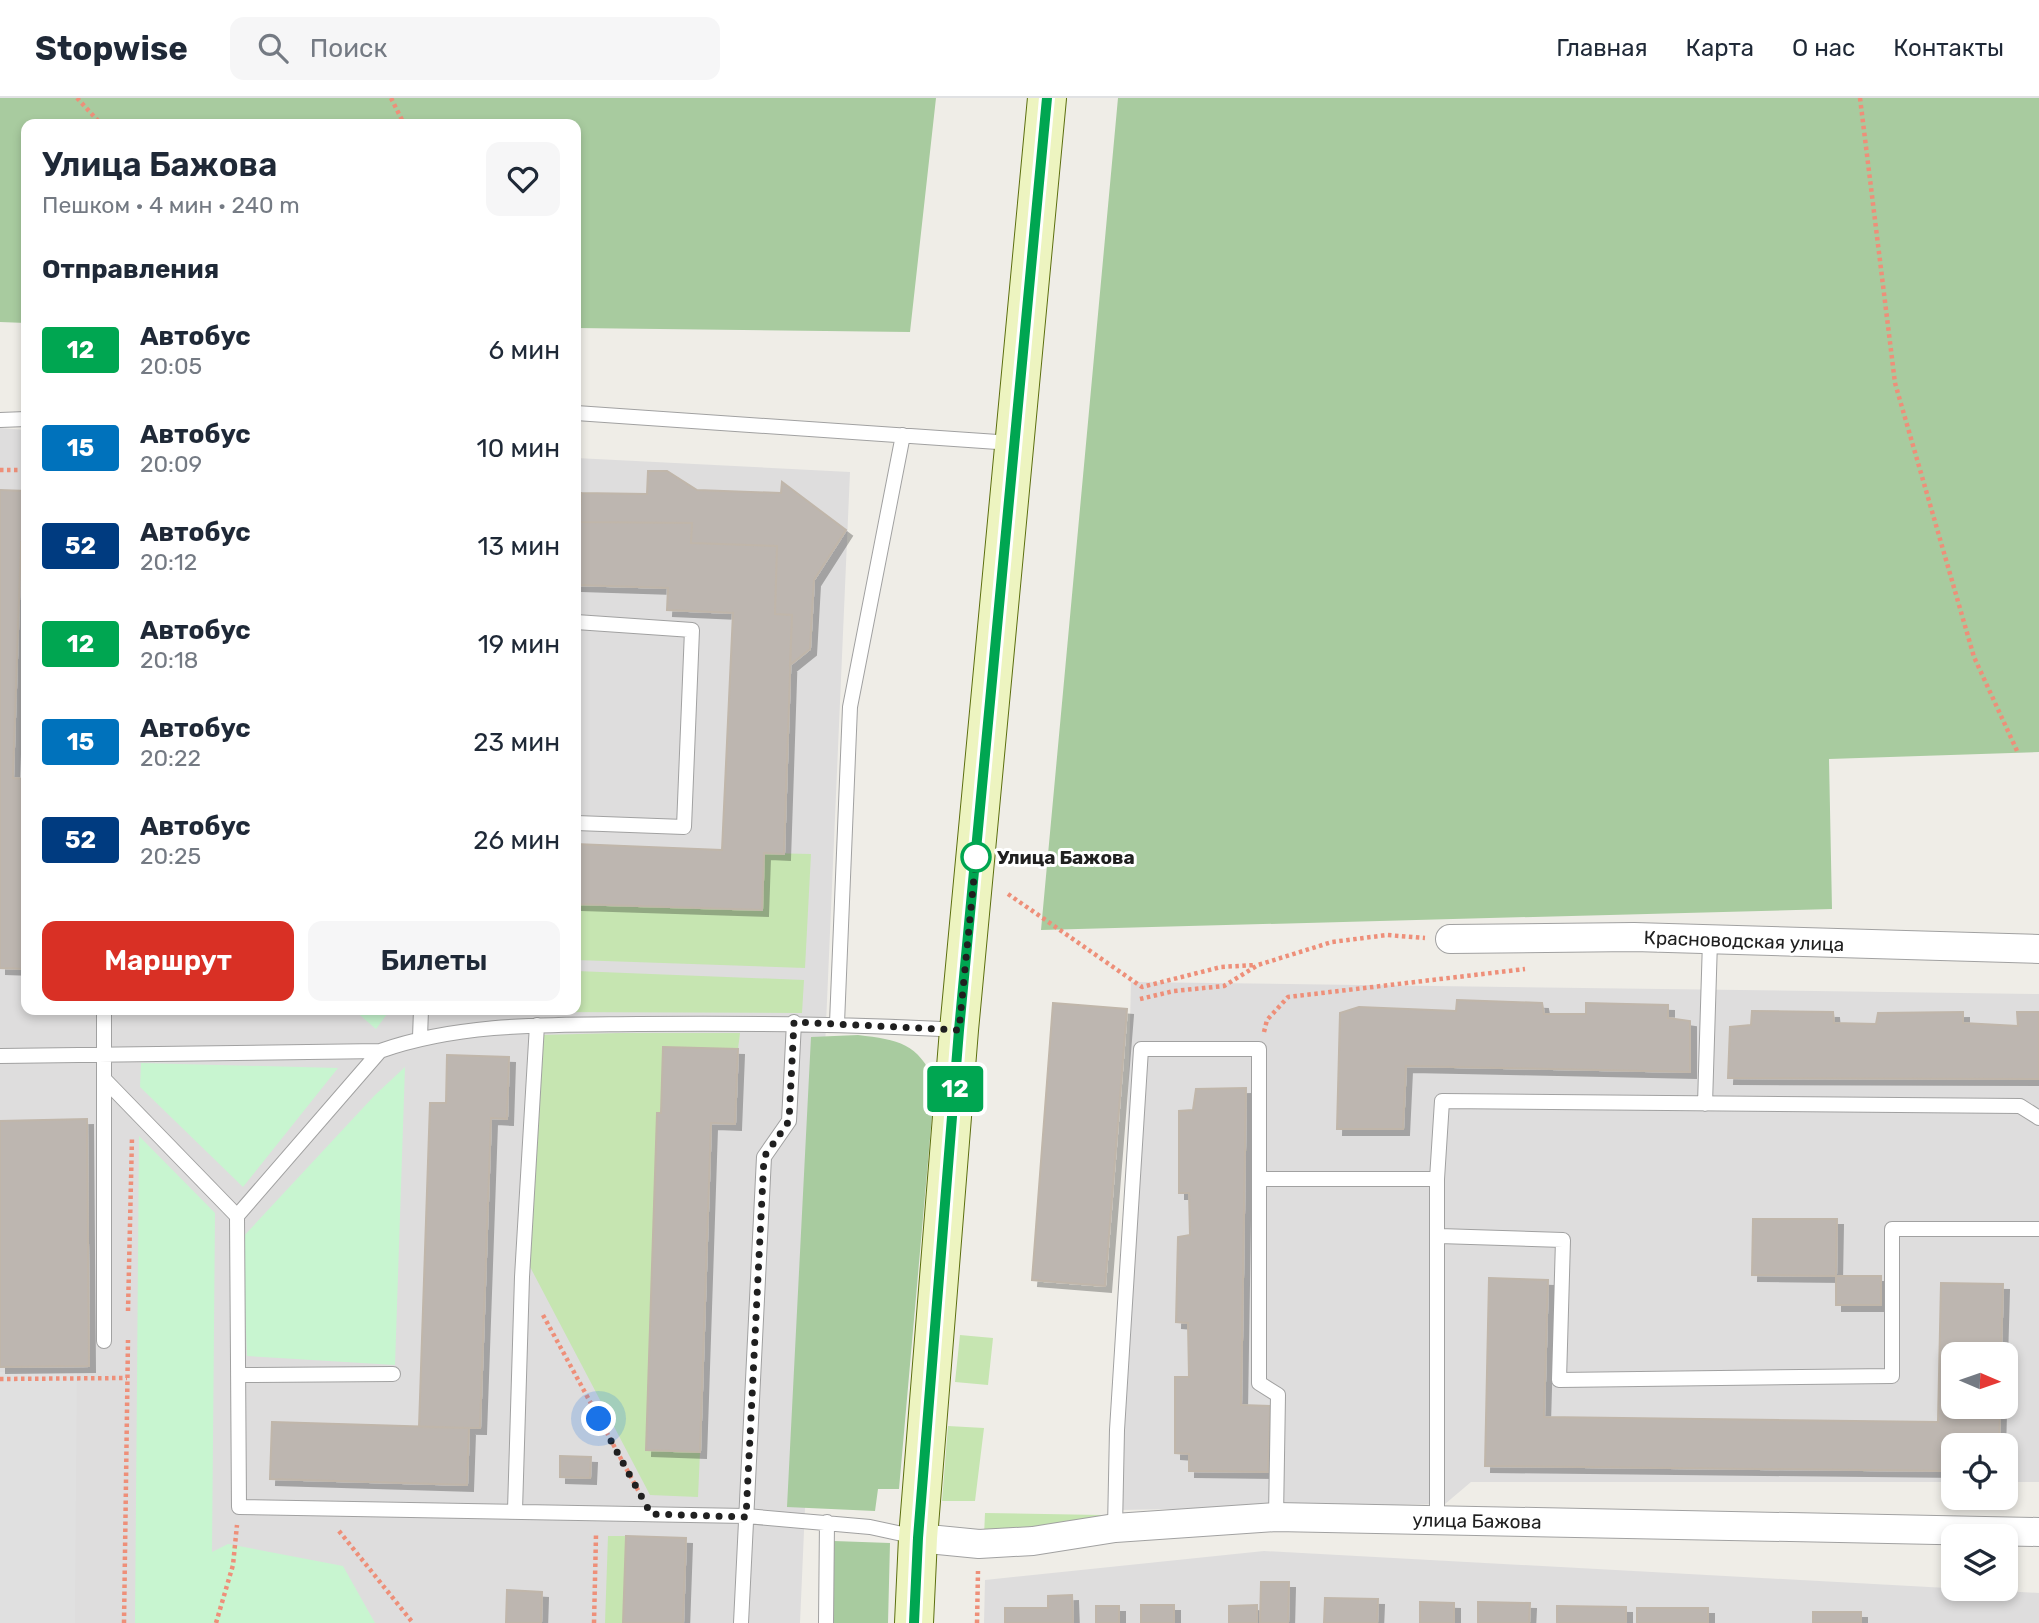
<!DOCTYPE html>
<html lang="ru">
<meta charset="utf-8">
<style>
:root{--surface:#fff;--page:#f6f6f7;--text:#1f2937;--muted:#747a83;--line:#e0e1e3;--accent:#d93025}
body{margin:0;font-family:Rubik,sans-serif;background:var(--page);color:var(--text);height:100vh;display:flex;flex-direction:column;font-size:26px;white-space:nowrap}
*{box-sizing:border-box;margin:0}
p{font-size:23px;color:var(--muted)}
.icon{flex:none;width:38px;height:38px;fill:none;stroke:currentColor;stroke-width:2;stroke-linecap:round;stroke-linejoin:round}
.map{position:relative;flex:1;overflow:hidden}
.sheet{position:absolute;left:21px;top:21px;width:560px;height:896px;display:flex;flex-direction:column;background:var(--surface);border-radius:14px;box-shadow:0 4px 10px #0003}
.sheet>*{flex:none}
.badge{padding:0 14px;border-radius:5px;font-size:24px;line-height:46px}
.needle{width:46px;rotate:92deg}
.fabs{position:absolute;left:1941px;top:1244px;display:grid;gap:14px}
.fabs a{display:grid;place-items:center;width:77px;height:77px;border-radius:14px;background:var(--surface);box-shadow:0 4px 10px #0003;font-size:35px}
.you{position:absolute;width:35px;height:35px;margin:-18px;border:5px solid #fff;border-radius:50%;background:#1a73e8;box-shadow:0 0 0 10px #1a73e833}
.map>.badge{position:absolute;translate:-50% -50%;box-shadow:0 0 0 4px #fff}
h2{padding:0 21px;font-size:26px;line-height:63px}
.round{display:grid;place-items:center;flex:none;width:74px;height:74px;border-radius:14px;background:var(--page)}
.headline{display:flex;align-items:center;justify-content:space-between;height:119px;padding:0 21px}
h1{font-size:33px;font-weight:600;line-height:52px}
.button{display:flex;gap:14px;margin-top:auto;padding:14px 21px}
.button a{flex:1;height:80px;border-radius:14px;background:var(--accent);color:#fff;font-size:28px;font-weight:600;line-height:80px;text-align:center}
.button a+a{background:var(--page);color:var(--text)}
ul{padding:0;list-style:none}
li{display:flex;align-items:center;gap:21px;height:98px;padding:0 21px}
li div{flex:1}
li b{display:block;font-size:26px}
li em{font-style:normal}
li .badge{min-width:77px;font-weight:700;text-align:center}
header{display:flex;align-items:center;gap:42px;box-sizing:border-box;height:98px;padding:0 35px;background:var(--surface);border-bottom:2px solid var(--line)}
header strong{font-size:33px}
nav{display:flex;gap:38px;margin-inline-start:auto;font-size:24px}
.search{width:490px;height:63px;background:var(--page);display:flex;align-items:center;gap:18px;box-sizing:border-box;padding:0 24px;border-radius:14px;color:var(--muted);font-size:26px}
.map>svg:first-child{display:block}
</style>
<header>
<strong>Stopwise</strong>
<div class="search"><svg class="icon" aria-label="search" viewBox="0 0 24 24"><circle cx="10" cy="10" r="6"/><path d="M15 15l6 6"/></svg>Поиск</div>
<nav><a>Главная</a><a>Карта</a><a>О нас</a><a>Контакты</a></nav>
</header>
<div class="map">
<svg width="2039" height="1525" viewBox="0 0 2039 1525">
<defs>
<filter id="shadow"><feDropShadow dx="6" dy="6" stdDeviation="0" flood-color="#0004"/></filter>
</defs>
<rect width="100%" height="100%" fill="#efede7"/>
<path fill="#dedddd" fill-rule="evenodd" d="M0 330 26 332V912H576V360L850 374 800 1525H0Z
M1131 884 2039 896V1384H2006V1348H1953V1384H1471L1445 1406 1118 1412ZM1953 1256H2006V1309H1953Z
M1264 1453 2039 1495V1525H984L985 1482Z"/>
<path fill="#c6e5b1" d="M764 755 811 756 805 870 576 862V806L761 812Z
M576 873 804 882 802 915 543 914 576 912Z
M619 935H740L738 951 664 949 661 1015H657L646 1352 700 1354 698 1399 650 1397 528 1165 541 937Z
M960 1237 993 1240 988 1287 955 1284Z
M948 1328 984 1330 975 1403H942Z
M985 1415 1102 1417 1093 1424 984 1438Z
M608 1438H626L623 1525H605Z"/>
<path fill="#a8cb9f" d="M0 0H936L910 234 576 230V26H26V225L0 224Z
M1118 0H2039V654L1829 661 1832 811 1041 832Z
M858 937C899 942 918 945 935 984L899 1391H878L875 1413 787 1409 811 939Z
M834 1443 890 1445 888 1525H833Z"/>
<path fill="#c8f5d0" d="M354 912H390L376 931Z
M141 965 338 970 243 1089 140 989Z
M405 969 395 1267 247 1258 242 1140 375 997Z
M139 1038 215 1115 212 1454 228 1446 343 1468 375 1525H135Z"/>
<path fill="#e0e0e0" d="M0 1274 77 1275 75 1525H0Z"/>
<path fill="#bdb6b0" stroke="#c0b6aa" stroke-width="2" filter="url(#shadow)" d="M648 373H667L697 392 781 395 782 384 846 432 814 482 810 551 790 567 792 517 775 516 777 448 691 445 692 425 580 424 581 395 647 396Z
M0 392 26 393V444H21L13 680 26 681V871L0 870Z
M576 395H581L580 424 692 425 691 445 777 448 775 516 792 517 784 756 764 755 762 812 576 806V746L722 752 733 515 667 512 668 490 576 487Z
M1457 902 1542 905 1544 916H1586V905L1668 907V920L1690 923V974L1406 968 1403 1031H1337L1340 915 1359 909 1456 913Z
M1053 905 1127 911 1105 1188 1032 1182Z
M1752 913 1833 914 1834 925 1876 926 1878 915 1963 914V925L2018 928 2017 914H2039V981L1728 980 1730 929 1751 927Z
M663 949 738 951 735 1026 711 1025 700 1354 646 1352 657 1015H661Z
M447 957 509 959 507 1021 491 1020 480 1330 419 1329 430 1005H446Z
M1246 990 1241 1307 1270 1308 1268 1374 1189 1373V1356L1175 1355V1279H1189L1188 1225 1176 1224 1178 1139 1190 1137 1189 1095H1179V1013L1193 1012 1196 991Z
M87 1021 89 1268 0 1269V1023Z
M1753 1121H1837L1836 1178 1752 1177Z
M1836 1178H1881V1207H1836Z
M1489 1180 1548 1182 1544 1319 1938 1324 1941 1185 2003 1186 2001 1256H1953V1309H2000L1999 1348H1953V1373L1485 1368Z
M272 1324 469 1330 467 1387 270 1381Z
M560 1358 591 1359 590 1380 560 1379Z
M626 1438 686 1440 683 1525H623Z
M1261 1484H1289L1288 1525H1260Z
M507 1492 542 1494 541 1525H506Z
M1072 1497 1073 1525H1005V1510H1048V1498Z
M1325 1500 1378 1501 1377 1525H1324Z
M1420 1504 1454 1505V1525H1420Z
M1478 1504 1530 1505 1529 1525H1478Z
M1141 1507H1174V1525H1141Z
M1257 1507V1525H1229V1508Z
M1096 1508H1119V1525H1096Z
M1557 1508 1626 1509V1525H1557Z
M1637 1510H1708V1525H1637Z
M1813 1514H1861V1525H1813Z"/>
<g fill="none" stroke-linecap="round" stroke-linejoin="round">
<defs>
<path id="lane" d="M576 315 1012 345
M0 322 26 321
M576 524 692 532 684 729 576 725
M104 912V1243
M837 925 850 609 903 337
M420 939 421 912
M380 953 237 1118 239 1409 746 1418 870 1429 916 1439
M0 958 380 953C462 924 553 927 638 926 745 925 851 926 958 932
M105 982 237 1118
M1705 1006 1710 843
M1260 1081H1437
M1439 1138 1563 1142 1559 1282 1892 1278V1131H2039
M238 1277 393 1276
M515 1412 522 1179 537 927
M1440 1422 1437 1409V1081L1442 1003 2020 1008 2039 1020
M1115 1430 1117 1332 1141 951H1259V1285L1278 1297 1276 1419
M741 1525 764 1059 789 1023 794 924
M826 1525 827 1424"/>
<path id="street" d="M1450 841 1634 839 2039 851
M918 1440 979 1446 1033 1443 1115 1430 1276 1419 2039 1434"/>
<path id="secondary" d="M914 1525 918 1440 959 932 1047 0"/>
</defs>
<use href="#lane" stroke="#a1a1a1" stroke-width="16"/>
<use href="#street" stroke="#a1a1a1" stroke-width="30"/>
<use href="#secondary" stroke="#5c6f0f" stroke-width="40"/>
<path stroke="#ee8f79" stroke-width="4.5" stroke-dasharray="3.5 3.5" stroke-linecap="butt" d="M77 0 101 26
M391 0 404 26
M1860 0 1895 285 1974 559 2018 655
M0 372H26
M1008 796 1142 889 1221 869 1255 867
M1140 901 1174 893 1224 888 1258 867 1332 844 1387 837 1425 840
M1264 934 1267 922 1288 899 1525 871
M128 1213 132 1039
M543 1217 639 1394
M0 1281 127 1280
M339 1433 413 1525
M124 1525 128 1242
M216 1525 233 1467 237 1427
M594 1525 596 1437
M977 1525 978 1473"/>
<use href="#lane" stroke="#fff" stroke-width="14"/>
<use href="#street" stroke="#fff" stroke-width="28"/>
<use href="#secondary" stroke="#edf4c0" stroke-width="38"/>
</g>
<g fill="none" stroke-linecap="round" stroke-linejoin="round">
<defs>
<path id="line" d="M914 1525 918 1440 959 932 1047 0"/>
</defs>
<use href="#line" stroke="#fff" stroke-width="16"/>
<use href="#line" stroke="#00a651" stroke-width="10"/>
<path stroke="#202020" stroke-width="7" stroke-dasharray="0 12.6" d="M599 1321 651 1416 746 1419 764 1059 789 1023 794 924 959 932 976 759"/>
</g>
<circle fill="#fff" stroke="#00a651" stroke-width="3.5" cx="976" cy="759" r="14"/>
<g text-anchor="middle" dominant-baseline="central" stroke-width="6" stroke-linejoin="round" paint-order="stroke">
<g font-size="19" font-weight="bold" fill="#202020" stroke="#fff" text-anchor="start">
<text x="997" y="759">Улица Бажова</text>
</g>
<g font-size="19" fill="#202020" stroke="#fff">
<text transform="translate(1744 843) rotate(2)">Красноводская улица</text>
<text transform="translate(1477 1423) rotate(1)">улица Бажова</text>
</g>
</g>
</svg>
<div class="fabs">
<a><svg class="needle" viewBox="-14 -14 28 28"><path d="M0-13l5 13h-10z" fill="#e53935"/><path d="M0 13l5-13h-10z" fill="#747a83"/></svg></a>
<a><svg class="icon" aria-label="locate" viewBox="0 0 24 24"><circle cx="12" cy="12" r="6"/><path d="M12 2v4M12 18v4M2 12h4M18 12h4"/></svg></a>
<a><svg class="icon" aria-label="layers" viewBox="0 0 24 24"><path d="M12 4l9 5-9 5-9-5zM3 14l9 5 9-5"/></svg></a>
</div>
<div class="you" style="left:599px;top:1321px"></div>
<b class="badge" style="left:955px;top:991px;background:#00a651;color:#fff">12</b>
<section class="sheet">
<div class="headline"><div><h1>Улица Бажова</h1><p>Пешком · 4 мин · 240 m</p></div><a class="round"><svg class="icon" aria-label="heart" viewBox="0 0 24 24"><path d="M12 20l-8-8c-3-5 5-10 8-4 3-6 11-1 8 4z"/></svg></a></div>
<h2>Отправления</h2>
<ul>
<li><span class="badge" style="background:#00a651;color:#fff">12</span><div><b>Автобус</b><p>20:05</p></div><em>6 мин</em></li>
<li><span class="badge" style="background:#0072bc;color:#fff">15</span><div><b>Автобус</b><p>20:09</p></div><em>10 мин</em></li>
<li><span class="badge" style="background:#003b80;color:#fff">52</span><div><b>Автобус</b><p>20:12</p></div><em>13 мин</em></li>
<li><span class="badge" style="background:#00a651;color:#fff">12</span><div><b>Автобус</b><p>20:18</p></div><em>19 мин</em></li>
<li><span class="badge" style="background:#0072bc;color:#fff">15</span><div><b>Автобус</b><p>20:22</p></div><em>23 мин</em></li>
<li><span class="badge" style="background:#003b80;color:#fff">52</span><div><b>Автобус</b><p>20:25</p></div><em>26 мин</em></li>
</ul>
<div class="button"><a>Маршрут</a><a>Билеты</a></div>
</section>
</div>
